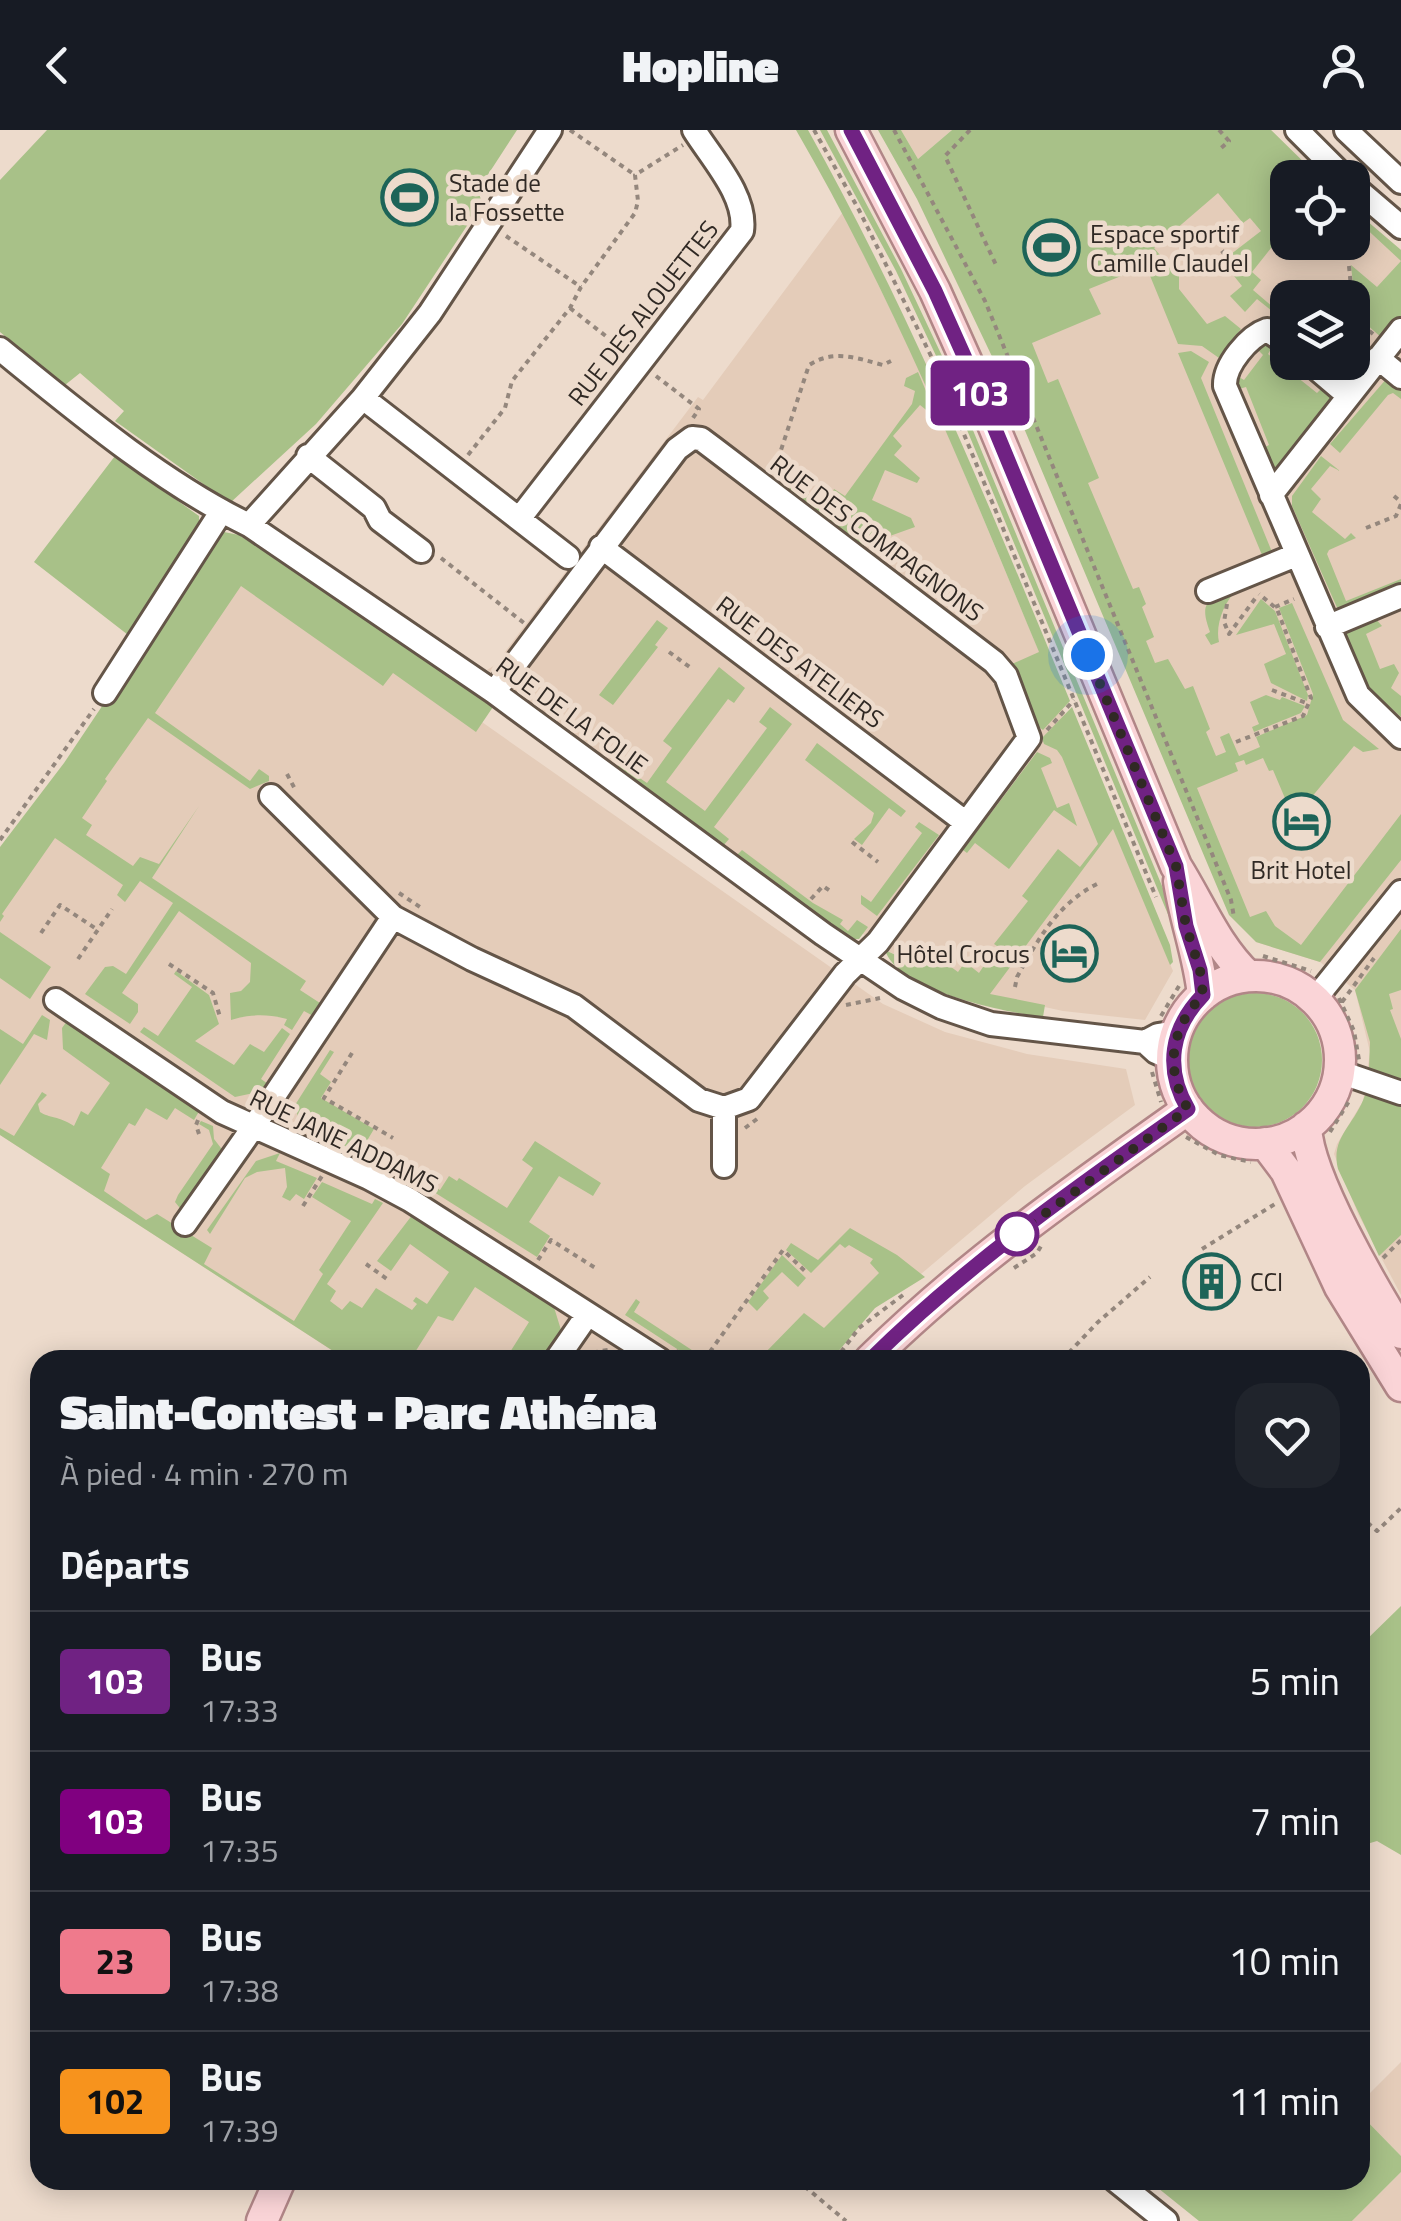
<!DOCTYPE html>
<html lang="fr">
<meta charset="utf-8">
<style>
:root{--surface:#171b24;--page:#20242c;--text:#f1f3f6;--muted:#9ea1a6;--line:#363941}
body{margin:0;font-family:"Titillium Web",sans-serif;background:var(--page);color:var(--text);height:100vh;display:flex;flex-direction:column;font-size:38px;white-space:nowrap}
*{box-sizing:border-box;margin:0}
p{font-size:32px;color:var(--muted)}
.icon{flex:none;width:55px;height:55px;fill:none;stroke:currentColor;stroke-width:2;stroke-linecap:round;stroke-linejoin:round}
.map{position:relative;flex:1;overflow:hidden}
.sheet{position:absolute;left:30px;top:1220px;width:1340px;height:840px;display:flex;flex-direction:column;background:var(--surface);border-radius:30px;box-shadow:0 5px 25px #0003}
.sheet>*{flex:none}
.badge{padding:0 20px;border-radius:8px;font-size:35px;line-height:65px}
.buttons{position:absolute;left:1270px;top:30px;display:grid;gap:20px}
.buttons a{display:grid;place-items:center;width:100px;height:100px;border-radius:20px;background:var(--surface);box-shadow:0 5px 25px #0003;font-size:50px}
.you{position:absolute;width:50px;height:50px;margin:-25px;border:8px solid #fff;border-radius:50%;background:#1a73e8;box-shadow:0 0 0 15px #1a73e833}
.map>.badge{position:absolute;translate:-50% -50%;box-shadow:0 0 0 5px #fff}
h2{padding:0 30px;font-size:38px;line-height:90px}
.round{display:grid;place-items:center;flex:none;width:105px;height:105px;border-radius:30px;background:var(--page)}
.head{display:flex;align-items:center;justify-content:space-between;height:170px;padding:0 30px}
h1{font-size:48px;font-weight:800;line-height:75px}
ul{padding:0;list-style:none}
li{display:flex;align-items:center;gap:30px;height:140px;padding:0 30px;border-top:2px solid var(--line)}
li div{flex:1}
li b{display:block;font-size:38px}
li em{font-style:normal}
li .badge{min-width:110px;font-weight:700;text-align:center}
header{display:flex;justify-content:space-between;align-items:center;height:130px;padding:0 30px;background:var(--surface);font-size:45px;font-weight:800}
.map>svg:first-child{display:block}
</style>
<header><svg class="icon" aria-label="back" viewBox="0 0 24 24"><path d="M15 5l-7 7 7 7"/></svg>Hopline<svg class="icon" aria-label="person" viewBox="0 0 24 24"><circle cx="12" cy="8" r="4"/><path d="M4 21q1-7 8-7t8 7"/></svg></header>
<div class="map">
<svg width="1401" height="2091" viewBox="0 0 1401 2091">
<rect width="100%" height="100%" fill="#eddbcc"/>
<path fill="#e4ccb9" fill-rule="evenodd" d="M901 0H952L918 29Z
M1271 0 1319 47 1288 48V112H1352L1353 79 1401 120V1165L1358 1084 1334 1024 1337 1014 1363 971 1370 922 1355 860 1320 832 1256 812 1013 224ZM1288 168H1352V232H1288Z
M843 82 929 259 1173 841 1145 890 1063 881 989 865 885 820 863 804 855 807 737 726 487 540 495 535 698 267 703 270Z
M240 422 883 874 945 902 1027 924 1126 939 1135 975 1025 1056 921 1144 875 1178 826 1230H347L0 1005V725Z
M1401 1932V2026L1360 1984V1973Z
M1401 2042V2091H1352Z"/>
<path fill="#a8c188" d="M47 0H517L478 60 482 73 402 194 316 294 230 373 115 291 124 281 80 243 65 255 0 202V50Z
M796 0H808C911 184 990 377 1070 571L1043 600 1039 597 1012 534 1039 522C965 344 893 167 796 0Z
M820 0H827L901 139 943 228 1184 809 1179 811 938 230 896 141Z
M878 0H901L918 29 952 0H1271L1319 47H1306L1296 40 1275 64 1287 76V98L1252 142 1261 150 1253 160 1287 189V193L1257 169 1245 182 1230 166 1242 156 1222 131 1261 101 1250 88 1243 93 1218 63 1154 118 1171 138 1175 136 1179 143V159L1207 194 1225 186 1241 199 1219 228 1202 216 1178 214 1146 136 1089 159 1101 184 1032 213 1048 253 1058 249 1099 348 1088 353 1133 459 1139 457 1146 474 1142 477 1154 507 1146 511 1155 533 1168 529 1185 559 1193 556 1210 599 1206 602 1216 626 1226 622 1220 607 1229 603 1239 626 1260 617 1256 607 1307 585 1313 564 1279 478 1292 473 1343 590 1379 619 1363 622 1354 616 1296 686 1290 680 1273 640 1269 641 1263 628 1246 635 1244 630 1235 633 1238 641 1197 658 1250 787 1266 781 1275 796 1301 815 1401 684V730L1320 832 1256 812 1229 785 1007 258 917 69Z
M1353 79 1401 120V186L1383 209 1356 185 1351 135 1377 157 1401 131 1359 92 1353 97Z
M1266 210 1274 214 1268 224 1317 263 1325 255 1332 260 1334 269 1282 337 1272 340 1259 320 1269 315 1246 257 1235 260 1234 244 1244 250 1263 225 1255 217Z
M1191 221 1209 232 1201 248 1274 427 1247 435 1246 432 1262 425 1178 223Z
M918 242 934 280 930 283 920 275 893 306 902 316 894 325 920 348 917 353 885 340 872 370 911 388 915 397 887 407 875 419 866 412 862 418 788 362 790 357 828 371 834 359 845 366 912 274 915 261 904 256 906 248Z
M1388 247 1401 257V269L1393 263 1388 265 1340 323 1330 314Z
M115 326 199 386V399L132 508 34 432Z
M1321 326 1340 341 1330 336 1311 359 1321 369 1312 382 1345 409 1351 403 1356 408 1329 420 1327 424 1346 471 1401 449V460L1339 482 1292 376V366Z
M224 402 239 405 263 419 267 415 495 574 476 602 393 543 383 556 241 456 155 583 250 651 259 639 269 646V651L250 659 148 588 105 649 107 651 82 688 92 695 86 705 133 736 140 727 159 734 199 676 152 748 306 851 300 860 323 875 315 887 304 881 292 900 284 895 287 889C269 884 249 884 231 890L230 863 241 861 250 852 251 833 179 781 122 863 138 874V882L130 894 85 864 105 837 113 836 126 844 173 773 140 751 125 772 117 765 123 755 55 708 2 784 4 786 0 792V717L64 633 149 506Z
M1237 460C1224 472 1215 495 1219 512L1211 515 1205 505 1210 502C1198 470 1209 469 1237 460Z
M1261 469 1275 481 1308 565 1307 571 1271 553 1264 534 1286 524 1274 494 1236 505Z
M1375 488 1382 496 1366 504 1380 539 1394 534 1399 543 1391 558 1401 566V587L1367 557 1345 507 1344 502Z
M657 490 668 498 655 515 658 517 613 575 599 565Z
M719 537 745 558 734 573 728 569 666 652 705 681 767 598 759 592 770 577 792 594 714 697 729 709 723 716 618 637 619 634 647 653 672 618 663 611Z
M1266 565 1280 570 1282 567 1305 576 1301 583 1254 602 1252 597 1259 594 1250 572Z
M1072 577 1170 815 1173 832 1170 835 1113 699 990 864 1045 875 1043 887C1005 882 898 861 885 820L917 835 923 822 936 817 933 824 958 842 965 832 979 843 997 816 994 814 1028 771 1022 766 1058 719 1080 737 1098 714 1062 627 1057 620 1044 614 1042 608Z
M817 613 906 681 901 687 889 678 862 715 854 709 871 693 874 683 805 630Z
M1037 622 1050 628 1052 633 1041 638 1057 678 1069 673 1077 696 1054 680 1009 739 975 713 967 723 963 720Z
M919 692 939 705 877 786 861 774V765L871 772 922 703 915 697Z
M742 720 813 773 843 790 840 794 848 801 857 790 868 797 859 809H850L736 726Z
M1401 799V860L1389 864 1393 879 1390 880 1401 909V954L1369 938 1370 912 1355 860Z
M0 802 51 837 30 869 0 848Z
M176 841 209 865 219 894 195 911 234 935 250 914 264 922 282 898 290 904 261 949 271 956 268 960 235 967 140 902 144 897 158 906 192 857 174 844Z
M1188 930a67 67 0 1 1 134 0a67 67 0 1 1-134 0Z
M42 885 50 890 47 910 34 904 0 955V899L23 914Z
M67 891 201 978 194 990 175 978 167 990 146 978 135 996 129 993 101 1038 110 1044 104 1061 146 1090 157 1084 212 1118 204 1134 294 1191 323 1144 319 1140 351 1091 312 1067 322 1052 372 1074 375 1069 383 1073 327 1154 336 1161 330 1171 342 1180 350 1171 362 1178 376 1158 412 1180 417 1174 413 1171 416 1167 427 1174 449 1142 410 1114 391 1141 377 1131 413 1084 553 1174 561 1200 546 1230H505L529 1192 475 1157 453 1191 438 1186 410 1230H347L0 1005V998L14 1006 42 962 47 965 38 974 40 982C49 988 59 986 74 996L81 981 88 985 110 953 63 919 62 898Z
M330 920 334 922 320 944 331 952 321 968 374 999 365 1014 376 1022 372 1028 300 996 295 975Z
M1377 964 1401 973V1105L1379 1126 1338 1039C1330 1007 1355 995 1365 965Z
M201 991 213 996 214 1009 224 1022 183 1082 175 1072 178 1065 213 1014 209 1000 199 994Z
M535 1011 601 1053 593 1066 559 1046 529 1092 550 1106 537 1127 426 1057 428 1053 440 1060 449 1046 457 1051 459 1048 507 1078 533 1038 522 1030Z
M280 1023 276 1031 317 1048 304 1069 296 1064 290 1071 282 1067 287 1057 285 1038 257 1042 245 1048 210 1104 207 1100 256 1031Z
M850 1098 897 1125 925 1147 875 1178 831 1230H758L804 1183 824 1198 879 1143 870 1133 873 1129 849 1115 845 1118 840 1114 811 1143 786 1120 791 1113 818 1130Z
M782 1125 806 1148 798 1157 782 1142 763 1161 769 1168 757 1181 748 1172Z
M636 1169 640 1172 634 1182 704 1228 702 1230H694L625 1185Z
M1401 1476V1725L1377 1711 1360 1716V1516Z
M1360 1984 1401 2026V2042L1352 2091H1199L1148 2050H1360Z"/>
<g fill="none" stroke-linecap="round" stroke-linejoin="round">
<defs>
<path id="minor" d="M1297 0 1345 48
M1346 0 1401 52
M1352 55 1401 97
M1288 214 1267 200C1249 206 1224 235 1225 256L1358 565 1401 607
M0 219C75 280 162 353 249 395L494 562 823 804 903 858 941 877 991 894 1145 912 1156 922 1172 929
M1378 228 1401 247
M1309 232 1349 266
M363 268 568 427
M308 326 374 378 380 390 421 421
M1271 365 1401 200
M519 389 742 101C747 66 712 29 694 0
M249 395 363 268 430 183 550 0
M601 417 965 692
M1208 461 1296 425
M1327 497 1401 466
M105 563 221 382
M271 666 393 787 472 829 574 876 699 970 724 978 749 969 845 844 878 812 1029 608 1006 546 994 532 713 318 701 309 692 308 677 319 494 562
M1315 869 1401 762
M56 870 222 982 369 1048 410 1070 660 1230
M1145 912 1158 905 1177 902
M1340 942 1401 963
M724 978V1036
M185 1094 254 996 393 787
M556 1230 588 1184
M1115 2050 1166 2091"/>
<path id="major" d="M851 0 935 161 973 246 1176 736C1200 774 1216 816 1248 846
M1179 751C1185 790 1199 826 1203 865
M1172 930a84 84 0 1 1 168 0a84 84 0 1 1-168 0Z
M1306 997C1308 1047 1374 1159 1401 1203
M1265 1013 1286 1041 1340 1157 1401 1256
M870 1230C966 1135 1078 1057 1188 979
M262 2091 280 2050"/>
</defs>
<use href="#minor" stroke="#645548" stroke-width="28"/>
<use href="#major" stroke="#b18687" stroke-width="35"/>
<path stroke="#94877d" stroke-width="4" stroke-dasharray="5 5" stroke-linecap="butt" d="M570 0 635 45
M814 0 859 80 934 232 1156 767
M894 0 985 171 1231 770 1234 787
M970 0 945 26 996 135
M1219 0 1229 11 1221 18
M506 106 581 157
M1349 136 1352 168
M1197 141 1225 121
M570 178 625 221
M1352 178 1356 190 1373 204
M656 246 699 279 693 288
M468 325 505 278 512 251 570 178 581 157 635 83 638 71 635 45 683 15
M778 329 809 235C834 219 856 228 883 235L891 231
M1394 366 1401 372
M1366 398 1396 386 1401 374
M441 428 524 493
M1227 474 1224 492 1229 504 1257 466
M1275 477 1294 469
M669 522 691 538
M1272 560 1309 574
M1047 600 1074 570
M1236 612 1303 586 1311 568 1277 479 1259 464
M287 644 296 661
M0 710 94 579
M852 712 878 732
M399 763 420 777
M811 769 823 756 833 763
M41 803 60 775 98 800
M1263 826 1311 841
M78 829 112 779
M169 834 213 863 220 887
M1015 857 1017 847C1039 808 1058 772 1101 752
M1339 868 1354 901 1359 930
M1342 872 1374 828
M846 875 880 868
M1161 886 1179 856
M352 923 324 968 393 1008
M1152 942 1161 972
M198 990 196 995 199 1004
M745 998 761 986
M1330 1002 1351 968
M1186 1007 1219 1025 1251 1032
M303 1076 322 1046
M1202 1119 1275 1074
M1383 1128 1401 1110
M538 1130 551 1110 597 1139
M366 1134 387 1149
M1014 1138 1037 1123 1041 1116
M676 1221 690 1230
M583 1224 608 1220
M704 1230 783 1120 806 1142
M835 1230 859 1198 903 1165
M1062 1230 1097 1193 1150 1147
M1360 1386 1377 1401 1401 1378
M797 2050 846 2091"/>
<use href="#minor" stroke="#fff" stroke-width="22"/>
<use href="#major" stroke="#fad4d7" stroke-width="30"/>
</g>
<g fill="none" stroke-linecap="round" stroke-linejoin="round">
<defs>
<path id="line" d="M851 0 935 161 973 246 1176 736 1186 796 1200 840 1203 865C1171 898 1164 938 1188 979 1078 1056 966 1135 870 1230"/>
</defs>
<use href="#line" stroke="#fff" stroke-width="22"/>
<use href="#line" stroke="#702283" stroke-width="15"/>
<path stroke="#302924" stroke-width="10" stroke-dasharray="0 18" d="M1017 1104 1188 979C1164 938 1171 898 1203 865L1200 840 1186 796 1176 736 1088 525"/>
</g>
<defs>
<symbol id="stadium-ring" viewBox="-11 -11 22 22"><circle r="9.5" fill="#eddbcc" stroke="#1d6458" stroke-width="1.5"/><path d="M0-5a6.5 5 0 1 0 0 10a6.5 5 0 1 0 0-10ZM-3.5-1.8h7v3.6h-7Z" fill="#1d6458"/></symbol>
<symbol id="hotel-ring" viewBox="-11 -11 22 22"><circle r="9.5" fill="#eddbcc" stroke="#1d6458" stroke-width="1.5"/><path d="M-6-4.5h1.5V1H6V5H4.5V3h-9V5H-6ZM-4 0a1.8 1.8 0 1 1 3.6 0ZM.5 0V-2.5h3Q6-2.5 6 0Z" fill="#1d6458"/></symbol>
<symbol id="building-ring" viewBox="-11 -11 22 22"><circle r="9.5" fill="#eddbcc" stroke="#1d6458" stroke-width="1.5"/><path d="M-4-6H4V6H1V3H-1V6H-4ZM-2.5-4.3h1.7v1.8h-1.7ZM.8-4.3h1.7v1.8H.8ZM-2.5-1h1.7V.8h-1.7ZM.8-1h1.7V.8H.8Z" fill="#1d6458"/></symbol>
</defs>
<g fill-rule="evenodd">
<use href="#stadium-ring" x="378" y="36" width="63" height="63"/>
<use href="#stadium-ring" x="1020" y="86" width="63" height="63"/>
<use href="#hotel-ring" x="1270" y="660" width="63" height="63"/>
<use href="#hotel-ring" x="1038" y="792" width="63" height="63"/>
<use href="#building-ring" x="1180" y="1120" width="63" height="63"/>
</g>
<circle fill="#fff" stroke="#702283" stroke-width="5" cx="1017" cy="1104" r="20"/>
<g text-anchor="middle" dominant-baseline="central" stroke-width="9" stroke-linejoin="round" paint-order="stroke">
<g font-size="25" fill="#302924" stroke="#eddbcc" text-anchor="start">
<text x="449" y="53">Stade de<tspan x="449" dy="29">la Fossette</tspan></text>
<text x="1090" y="104">Espace sportif<tspan x="1090" dy="29">Camille Claudel</tspan></text>
<text x="1301" y="740" text-anchor="middle">Brit Hotel</text>
<text x="1030" y="824" text-anchor="end">Hôtel Crocus</text>
<text x="1250" y="1152">CCI</text>
</g>
<g font-size="25" fill="#302924" stroke="#eddbcc">
<text transform="translate(643 183) rotate(-52)">RUE DES ALOUETTES</text>
<text transform="translate(877 408) rotate(37)">RUE DES COMPAGNONS</text>
<text transform="translate(800 532) rotate(37)">RUE DES ATELIERS</text>
<text transform="translate(572 585) rotate(36)">RUE DE LA FOLIE</text>
<text transform="translate(344 1011) rotate(26)">RUE JANE ADDAMS</text>
</g>
</g>
</svg>
<div class="buttons">
<a><svg class="icon" aria-label="locate" viewBox="0 0 24 24"><circle cx="12" cy="12" r="6"/><path d="M12 2v4M12 18v4M2 12h4M18 12h4"/></svg></a>
<a><svg class="icon" aria-label="layers" viewBox="0 0 24 24"><path d="M12 4l9 5-9 5-9-5zM3 14l9 5 9-5"/></svg></a>
</div>
<div class="you" style="left:1088px;top:525px"></div>
<b class="badge" style="left:980px;top:263px;background:#702283;color:#fff">103</b>
<section class="sheet">
<div class="head"><div><h1>Saint-Contest - Parc Athéna</h1><p>À pied · 4 min · 270 m</p></div><a class="round"><svg class="icon" aria-label="heart" viewBox="0 0 24 24"><path d="M12 20l-8-8c-3-5 5-10 8-4 3-6 11-1 8 4z"/></svg></a></div>
<h2>Départs</h2>
<ul>
<li><span class="badge" style="background:#702283;color:#fff">103</span><div><b>Bus</b><p>17:33</p></div><em>5 min</em></li>
<li><span class="badge" style="background:#800080;color:#fff">103</span><div><b>Bus</b><p>17:35</p></div><em>7 min</em></li>
<li><span class="badge" style="background:#ef7a8c;color:#111">23</span><div><b>Bus</b><p>17:38</p></div><em>10 min</em></li>
<li><span class="badge" style="background:#f7931d;color:#111">102</span><div><b>Bus</b><p>17:39</p></div><em>11 min</em></li>
</ul>
</section>
</div>
